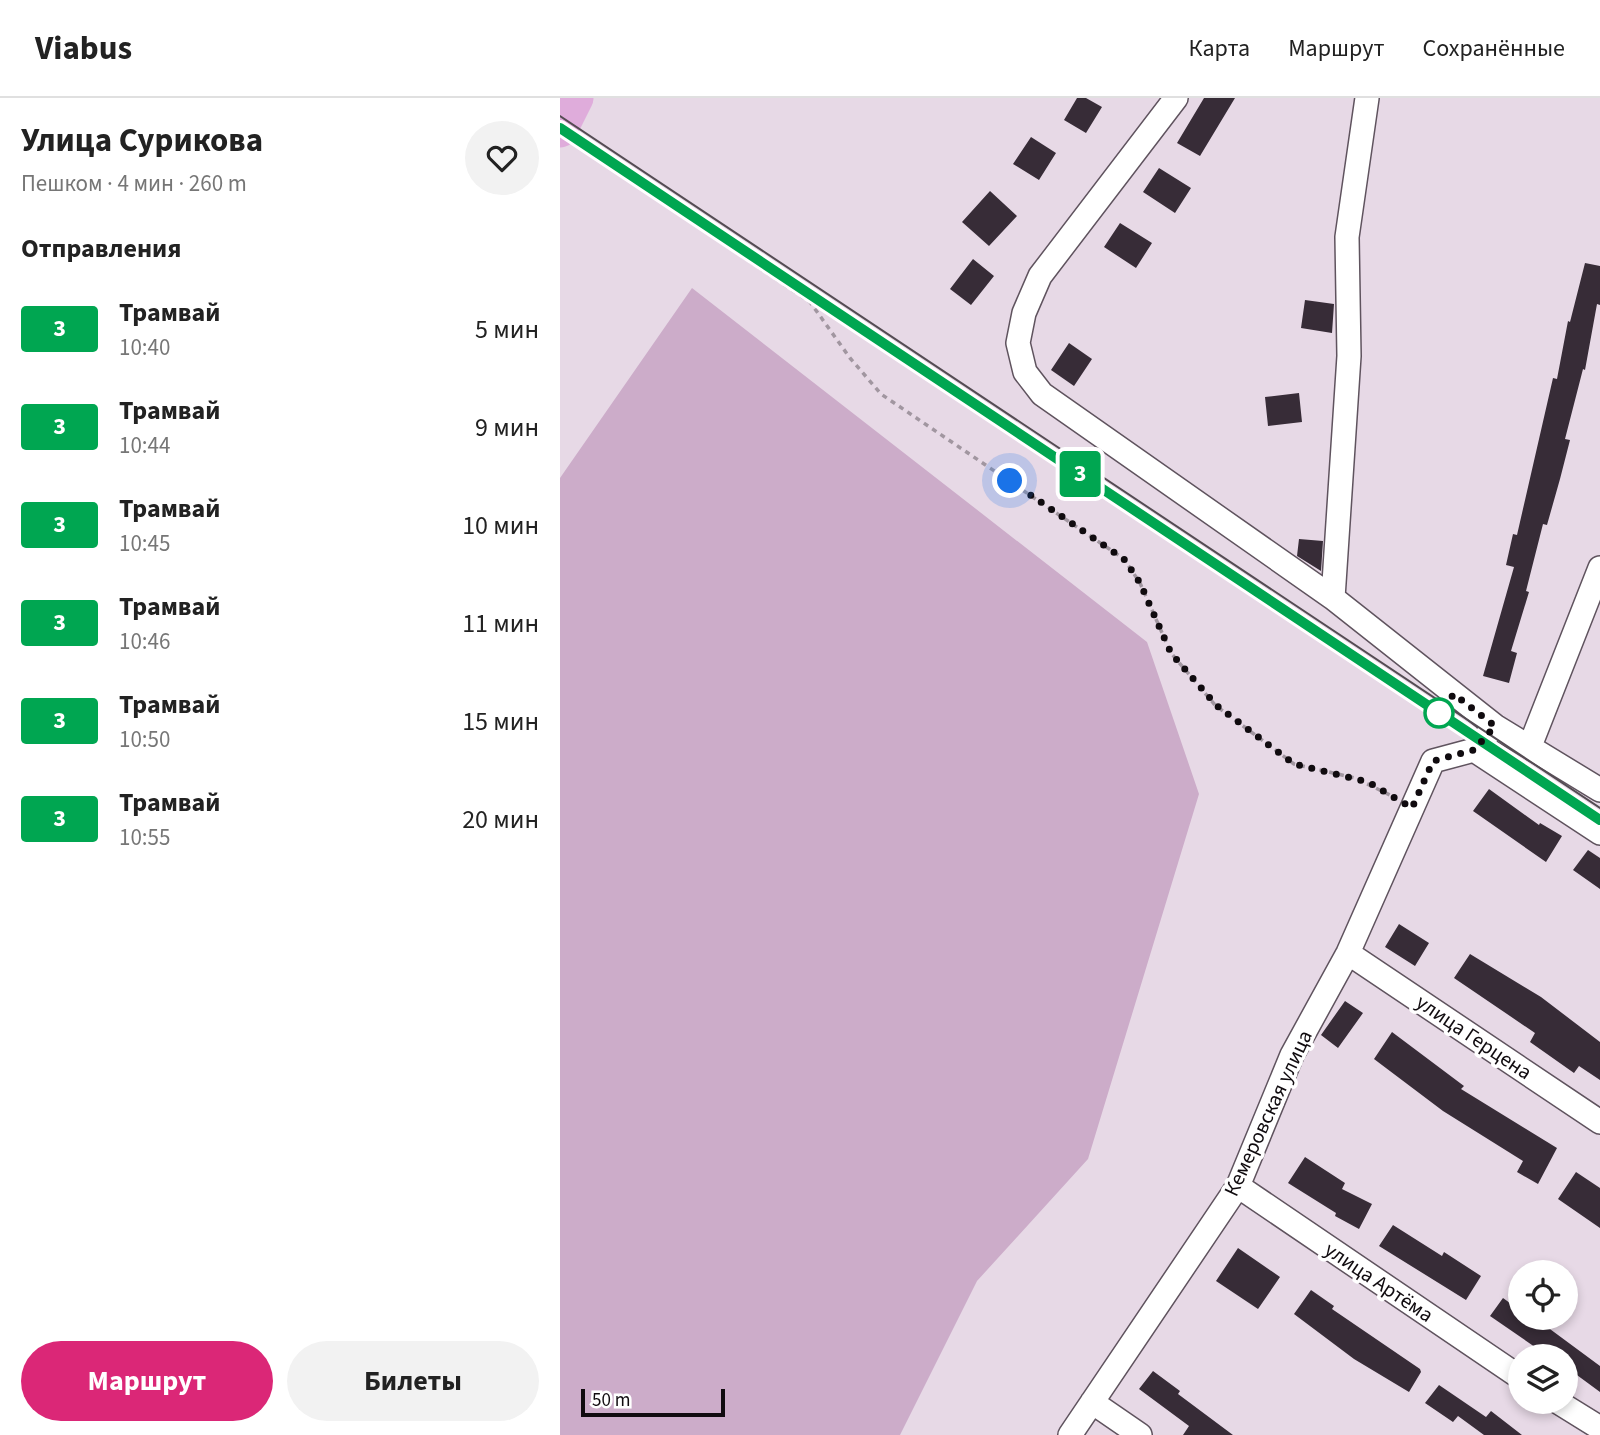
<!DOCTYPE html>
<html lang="ru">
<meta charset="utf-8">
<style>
:root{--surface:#fff;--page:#f2f2f2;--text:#222;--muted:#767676;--line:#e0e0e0;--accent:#db2777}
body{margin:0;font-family:"Source Sans 3",sans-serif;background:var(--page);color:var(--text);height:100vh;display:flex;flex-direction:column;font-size:26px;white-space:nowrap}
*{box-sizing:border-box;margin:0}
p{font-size:23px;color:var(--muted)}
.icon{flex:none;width:38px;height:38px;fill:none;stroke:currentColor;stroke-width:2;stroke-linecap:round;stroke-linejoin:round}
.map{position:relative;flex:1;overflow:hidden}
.details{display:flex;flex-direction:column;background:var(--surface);width:560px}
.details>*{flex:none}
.badge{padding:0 14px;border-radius:5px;font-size:24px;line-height:46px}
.fabs{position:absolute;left:948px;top:1162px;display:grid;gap:14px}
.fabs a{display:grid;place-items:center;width:70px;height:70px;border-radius:50%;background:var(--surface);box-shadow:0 4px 10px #0003;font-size:35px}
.scale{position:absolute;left:21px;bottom:18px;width:144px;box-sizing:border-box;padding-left:7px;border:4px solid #100b0f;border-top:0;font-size:19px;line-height:24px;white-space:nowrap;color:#100b0f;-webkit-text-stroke:5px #fff;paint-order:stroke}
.you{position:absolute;width:35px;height:35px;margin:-18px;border:5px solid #fff;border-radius:50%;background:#1a73e8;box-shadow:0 0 0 10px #1a73e833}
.map>.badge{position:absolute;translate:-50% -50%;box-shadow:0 0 0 4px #fff}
h2{padding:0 21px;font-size:26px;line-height:63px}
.round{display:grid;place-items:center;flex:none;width:74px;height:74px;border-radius:37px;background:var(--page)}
.head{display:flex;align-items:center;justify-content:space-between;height:119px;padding:0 21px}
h1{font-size:33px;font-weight:700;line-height:52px}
.primary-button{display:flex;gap:14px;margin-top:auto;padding:14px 21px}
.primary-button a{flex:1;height:80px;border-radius:42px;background:var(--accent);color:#fff;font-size:28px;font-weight:700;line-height:80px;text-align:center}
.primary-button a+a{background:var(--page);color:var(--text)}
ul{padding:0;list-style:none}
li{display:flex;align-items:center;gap:21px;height:98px;padding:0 21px}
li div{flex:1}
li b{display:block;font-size:26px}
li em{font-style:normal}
li .badge{min-width:77px;font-weight:700;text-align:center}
header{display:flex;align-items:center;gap:42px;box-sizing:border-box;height:98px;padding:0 35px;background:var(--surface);border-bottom:2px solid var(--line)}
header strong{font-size:33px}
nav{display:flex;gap:38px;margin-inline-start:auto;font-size:24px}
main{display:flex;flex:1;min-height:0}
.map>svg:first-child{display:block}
</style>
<header>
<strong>Viabus</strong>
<nav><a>Карта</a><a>Маршрут</a><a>Сохранённые</a></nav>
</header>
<main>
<section class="details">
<div class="head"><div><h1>Улица Сурикова</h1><p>Пешком · 4 мин · 260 m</p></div><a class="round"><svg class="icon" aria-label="heart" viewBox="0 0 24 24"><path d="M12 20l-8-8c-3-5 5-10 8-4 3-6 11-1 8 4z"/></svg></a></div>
<h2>Отправления</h2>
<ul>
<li><span class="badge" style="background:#00a651;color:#fff">3</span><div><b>Трамвай</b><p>10:40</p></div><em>5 мин</em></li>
<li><span class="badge" style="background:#00a651;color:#fff">3</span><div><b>Трамвай</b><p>10:44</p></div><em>9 мин</em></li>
<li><span class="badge" style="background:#00a651;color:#fff">3</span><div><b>Трамвай</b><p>10:45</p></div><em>10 мин</em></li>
<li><span class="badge" style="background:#00a651;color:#fff">3</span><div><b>Трамвай</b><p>10:46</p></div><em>11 мин</em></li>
<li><span class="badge" style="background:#00a651;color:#fff">3</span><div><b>Трамвай</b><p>10:50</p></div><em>15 мин</em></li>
<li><span class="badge" style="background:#00a651;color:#fff">3</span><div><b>Трамвай</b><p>10:55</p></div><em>20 мин</em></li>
</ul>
<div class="primary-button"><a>Маршрут</a><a>Билеты</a></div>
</section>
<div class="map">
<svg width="1040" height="1337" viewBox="0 0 1040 1337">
<rect width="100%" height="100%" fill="#e7d9e6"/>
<path fill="#ccacc9" d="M132 190 587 544 639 696 528 1061 417 1183 340 1337H0V380Z"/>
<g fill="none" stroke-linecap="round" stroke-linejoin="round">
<path stroke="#dfacdb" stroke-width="35" d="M0 32 16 0"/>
</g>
<path fill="#372c37" d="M517 0H526L542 9 526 35 504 22Z
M644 0H675L640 58 617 45Z
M471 39 496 55 479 82 453 66Z
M599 70 631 90 615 115 583 94Z
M430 93 457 118 429 148 402 124Z
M560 125 592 145 576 170 544 149Z
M413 161 434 178 411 207 390 191Z
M1025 165 1040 168V207L1037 206 1025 272 1023 271 1005 341 1010 342 1000 381 987 427 983 426 966 493 969 494 951 553 957 555 949 585 923 578 954 469 946 467 953 436 957 437 993 280 997 281 1008 223 1010 224Z
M745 202 774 206 772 235 741 230Z
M509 245 532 261 514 288 491 272Z
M739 295 742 324 708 328 705 299Z
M739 441 763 443 761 473 737 458Z
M929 691 979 727 980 725 1002 738 986 764 913 713Z
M1028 752 1040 760V791L1013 772Z
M839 826 869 845 855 868 825 849Z
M910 856 981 899 1040 944V982L1019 968 1014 975 970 944 975 935 894 880Z
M785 903 803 915 778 950 761 937Z
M832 934 904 988 901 991 997 1050 978 1086 957 1074 963 1063 883 1013 814 961Z
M745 1059 785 1085 782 1091 812 1106 799 1131 775 1118 776 1115 728 1085Z
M1016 1074 1040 1090V1130L998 1101Z
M833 1127 882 1158 884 1154 921 1178 906 1202 819 1148Z
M678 1150 720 1179 698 1211 656 1183Z
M751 1192 774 1208 772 1211 860 1271 861 1274 849 1294 794 1261 734 1216Z
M943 1200 961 1213V1220H975L1040 1268V1294L1006 1269V1258H988L930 1218Z
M593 1273 620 1293 618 1296 673 1337H623L629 1328 579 1291Z
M879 1287 926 1319 931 1313 962 1337H924L898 1318 893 1324 865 1305Z"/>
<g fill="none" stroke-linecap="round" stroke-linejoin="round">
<defs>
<path id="minor" d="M616 0 480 178 464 215 458 245 465 274 482 296 773 500 935 628 1040 692
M773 500 789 258 787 139 807 0
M970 648 1040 470
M914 652 1040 735
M788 855 1040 1024
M678 1088 961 1280
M532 1304 580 1337
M998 1304 1040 1330
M510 1337 678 1088 732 957 788 855 873 663 914 652 935 628"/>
</defs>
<use href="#minor" stroke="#5f535e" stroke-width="26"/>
<path stroke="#a196a0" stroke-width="3.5" stroke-dasharray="5 5" stroke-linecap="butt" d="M0 35 250 204 290 260 321 296 564 461 580 485 611 555 655 607 734 666 795 680 834 699"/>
<use href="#minor" stroke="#fff" stroke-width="23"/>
<path stroke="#544c53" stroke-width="2" d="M0 18 1040 710"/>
</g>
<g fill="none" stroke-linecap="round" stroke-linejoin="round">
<defs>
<path id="line" d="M0 30 1040 722"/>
</defs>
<use href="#line" stroke="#fff" stroke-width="16"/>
<use href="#line" stroke="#00a651" stroke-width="10"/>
<path stroke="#100b0f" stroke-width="7" stroke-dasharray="0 12.6" d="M450 383 564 461 580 485 611 555 656 607 734 666 808 684 852 710 873 663 914 652 935 628 894 596 879 615"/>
</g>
<circle fill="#fff" stroke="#00a651" stroke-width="3.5" cx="879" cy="615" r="14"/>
<g text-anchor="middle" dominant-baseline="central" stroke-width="7" stroke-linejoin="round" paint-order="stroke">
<g font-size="21" fill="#100b0f" stroke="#fff">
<text transform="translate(914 939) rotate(34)">улица Герцена</text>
<text transform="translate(708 1015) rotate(-65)">Кемеровская улица</text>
<text transform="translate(819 1184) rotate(34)">улица Артёма</text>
</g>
</g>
</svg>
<div class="fabs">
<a><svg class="icon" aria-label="locate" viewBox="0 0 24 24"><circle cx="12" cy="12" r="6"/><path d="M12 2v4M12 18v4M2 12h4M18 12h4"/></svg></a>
<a><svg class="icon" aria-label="layers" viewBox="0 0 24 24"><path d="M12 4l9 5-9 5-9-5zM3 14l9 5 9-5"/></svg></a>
</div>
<div class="scale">50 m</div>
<div class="you" style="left:450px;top:383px"></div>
<b class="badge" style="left:520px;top:376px;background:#00a651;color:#fff">3</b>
</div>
</main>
